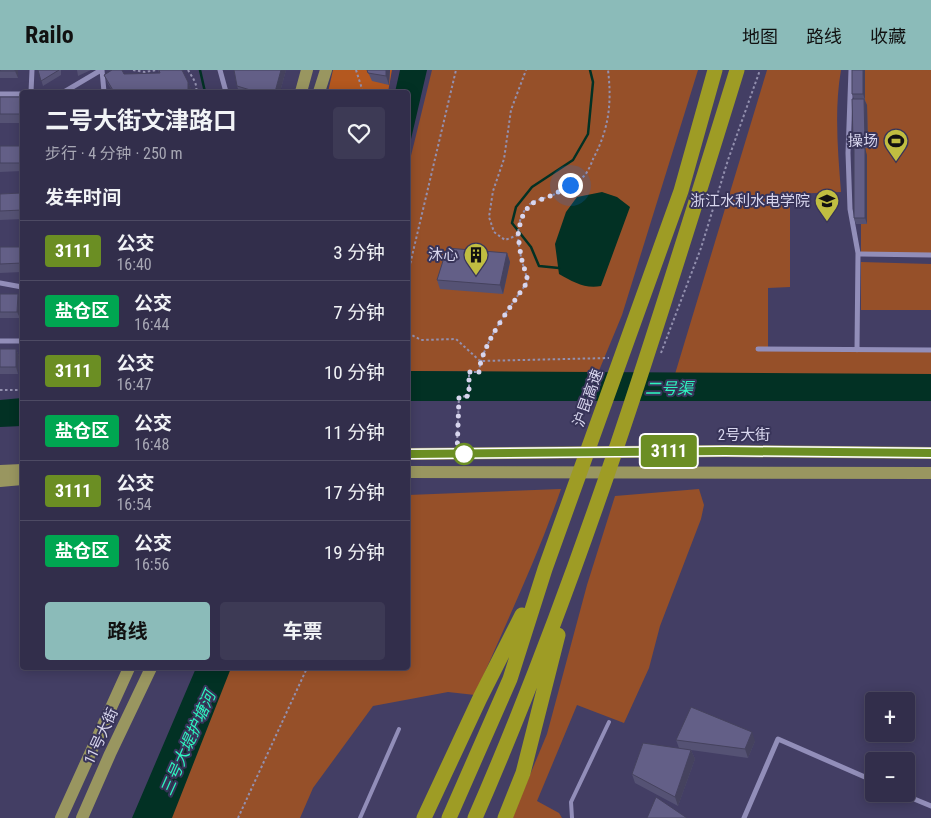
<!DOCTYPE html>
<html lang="zh">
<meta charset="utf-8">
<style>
:root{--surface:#322e4b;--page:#3d3a55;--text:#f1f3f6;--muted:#a8a8b5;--line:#4d4a63;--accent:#8bbbb9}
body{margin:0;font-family:"Roboto Condensed","Noto Sans SC",sans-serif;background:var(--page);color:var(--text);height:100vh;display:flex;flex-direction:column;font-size:19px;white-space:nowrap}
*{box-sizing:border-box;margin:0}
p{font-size:16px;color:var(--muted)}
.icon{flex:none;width:28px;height:28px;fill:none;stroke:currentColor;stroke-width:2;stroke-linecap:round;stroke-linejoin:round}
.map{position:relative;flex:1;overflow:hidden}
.details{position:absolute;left:20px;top:20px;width:390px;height:580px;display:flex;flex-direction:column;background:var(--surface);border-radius:5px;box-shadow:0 2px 12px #0003,0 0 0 1px var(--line)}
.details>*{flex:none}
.badge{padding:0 10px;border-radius:4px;font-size:18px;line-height:32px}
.buttons{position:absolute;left:865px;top:622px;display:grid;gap:10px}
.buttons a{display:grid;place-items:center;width:50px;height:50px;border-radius:5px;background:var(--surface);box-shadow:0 2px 12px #0003,0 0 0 1px var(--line);font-size:25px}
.you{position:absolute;width:25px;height:25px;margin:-12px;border:4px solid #fff;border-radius:50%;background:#1a73e8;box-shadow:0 0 0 8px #1a73e833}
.map>.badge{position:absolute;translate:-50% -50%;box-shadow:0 0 0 2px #fff}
h2{padding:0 25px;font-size:19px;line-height:45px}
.round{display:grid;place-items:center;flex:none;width:52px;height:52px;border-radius:5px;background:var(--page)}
.headline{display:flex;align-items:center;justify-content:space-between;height:85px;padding:0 25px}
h1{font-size:24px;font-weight:700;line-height:38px}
.button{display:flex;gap:10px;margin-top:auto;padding:10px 25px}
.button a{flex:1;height:58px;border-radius:5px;background:var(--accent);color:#111;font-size:20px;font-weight:700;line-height:58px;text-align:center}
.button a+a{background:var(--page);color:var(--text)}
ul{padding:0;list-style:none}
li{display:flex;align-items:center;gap:15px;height:60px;padding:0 25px;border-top:1px solid var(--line)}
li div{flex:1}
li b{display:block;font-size:19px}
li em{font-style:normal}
li .badge{min-width:55px;font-weight:700;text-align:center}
header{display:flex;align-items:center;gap:30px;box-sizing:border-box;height:70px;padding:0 25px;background:var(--accent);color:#111}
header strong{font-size:24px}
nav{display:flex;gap:28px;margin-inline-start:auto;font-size:18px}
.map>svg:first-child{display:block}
</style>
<header>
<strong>Railo</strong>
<nav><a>地图</a><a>路线</a><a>收藏</a></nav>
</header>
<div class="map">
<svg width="931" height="748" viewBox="0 0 931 748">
<rect width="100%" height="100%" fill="#433e64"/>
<path fill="#965029" d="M432 0H698L622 245 598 303 408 301V98Z
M767 0H841C834 40 838 82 841 122L790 124V217L768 218V279L931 281V304H675Z
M861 0H931V185L861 184Z
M861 192 931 194V240H861Z
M561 419C537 489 504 557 475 625L448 622 373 636 313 718 300 748H154L212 598H408V425Z
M699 419 704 435 701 449 660 556 649 598 624 653 577 635 537 731 559 743 562 748H512L547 664 587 515 615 426Z"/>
<path fill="#b4581f" d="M333 0H392L388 22H328Z"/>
<path fill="#023124" d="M400 0H427L408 82V22H395Z
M602 122 617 127 630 137 601 216C585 219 573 212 559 204L555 174 566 142 577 127Z
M408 301 931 304V331H408Z
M22 328V356L0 357V330Z
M196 598H231L172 748H132Z"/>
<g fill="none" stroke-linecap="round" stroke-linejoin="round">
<path stroke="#023124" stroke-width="2.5" d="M200 0 205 22
M559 198 539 196 531 177 512 153 516 137 532 117 573 90 588 64 593 12 590 0"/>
<path stroke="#9390af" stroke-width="2" stroke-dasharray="2.5 2.5" stroke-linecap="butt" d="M133 0 145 2 157 0
M188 0C192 7 198 14 196 22
M356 0 363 22
M518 165 505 170 494 162 489 147 493 121 504 89 511 40 526 0
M408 203 456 0
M408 263 421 270 456 269 480 291 609 288
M661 283 701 178 728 90 760 0
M0 320H22
M457 373 459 327 469 326V302H479C481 275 512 234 528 211 521 189 509 154 530 134 536 129 548 128 555 124 564 120 577 113 584 106 588 102 591 94 593 89 609 59 612 33 608 0
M238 748 307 598"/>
<path stroke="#928eb9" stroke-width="4" d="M360 748 399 659
M572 748 571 732 609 652"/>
<path stroke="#928eb9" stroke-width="5" d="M102 0 104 22
M220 0 226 22
M851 0 848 83 850 139 858 183 857 280
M31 22 32 0
M64 22 101 0
M0 24H22
M861 184 931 185
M0 213 22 217
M0 271H22
M758 279 931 280
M902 724 931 736
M744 748 778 669 874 711"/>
<path stroke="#999660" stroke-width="12" d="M301 22 307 0
M319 22 326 0
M408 384 725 381 931 383
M0 401 22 400
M408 402 931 403
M0 411 22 409
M61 748 129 598
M82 748 110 684 151 598"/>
<path stroke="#9e9c25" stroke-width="15" d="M424 748 480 628 522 545
M449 748 510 609 545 499 681 121 715 0
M475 748C581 505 659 252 737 0
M505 748 523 703 558 565"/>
</g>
<path fill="#555274" d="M0 0H18V8H0Z
M38 0H61V5L43 16Z
M77 0H91L78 6Z
M158 0H182L192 21 113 22 108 14 104 5 159 3Z
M234 0H286L280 22H239L237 16Z
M367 0H390L389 15 372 11Z
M865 0V30L867 35 868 78H855L853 71 854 29 852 24Z
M0 27H22V53H0Z
M0 76H22V101L0 102Z
M867 85V154H856L854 148Z
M22 123V149L0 150V124Z
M0 177H22V202L0 203Z
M507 183 510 192 503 224 440 219 437 210Z
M0 224H18L20 230V248H0Z
M0 279H16L19 286 18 304H0Z
M676 670 755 671 748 688 691 680 695 689 678 736 635 713 632 704 679 678Z"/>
<path fill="#45425e" d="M15 0H18V8L15 1Z
M281 0H286L280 22H275Z
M386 0H390L389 15 386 6Z
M863 0H865V30L863 24Z
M188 12 192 21V22H188Z
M864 29 867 35 868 78 865 71Z
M865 78 867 85V154L865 148Z
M507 183 510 192 503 224 500 215Z
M18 224 20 230V248L17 242Z
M16 279 19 286 18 304 16 297Z
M752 662 755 671 748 688 745 679Z
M691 680 695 689 678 736 675 727Z"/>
<path fill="#635f87" stroke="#45425e" d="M0 0H15V1H0Z
M38 0H59L41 11Z
M112 0H122L124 4 160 3 159 0H182L188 12V22H113H114L104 5Z
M234 0H281L275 22H257L237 16Z
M367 0H386V6L368 3Z
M852 0H863V24H852Z
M0 27H22V44H0Z
M852 29H864L865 71H853Z
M0 76H22V93H0Z
M854 78H865V148H854Z
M22 123V140L0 141V124Z
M0 177H22V193L0 194Z
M447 178 507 183 500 215 437 210Z
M0 224H18L17 242H0Z
M0 279H16V297H0Z
M691 637 752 662 745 679 676 670Z
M643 673 691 680 675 727 632 704Z
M656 727 687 748H647Z"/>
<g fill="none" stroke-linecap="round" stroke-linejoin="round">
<defs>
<path id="line" d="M408 384 725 381 931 383"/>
</defs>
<use href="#line" stroke="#fff" stroke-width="11"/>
<use href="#line" stroke="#6b8e23" stroke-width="8"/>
<path stroke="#d8d6ee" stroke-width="5" stroke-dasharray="0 9" d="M464 384H457L459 327 469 326V302H479C481 275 512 235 528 211L521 187 518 165 521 149 530 134 555 124 570 115"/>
</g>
<defs>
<symbol id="stadium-pin" viewBox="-11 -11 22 30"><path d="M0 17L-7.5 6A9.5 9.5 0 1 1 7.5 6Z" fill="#c0be41" stroke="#383459"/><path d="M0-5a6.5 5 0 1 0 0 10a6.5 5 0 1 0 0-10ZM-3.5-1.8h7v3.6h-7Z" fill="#111"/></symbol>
<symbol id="university-pin" viewBox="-11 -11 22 30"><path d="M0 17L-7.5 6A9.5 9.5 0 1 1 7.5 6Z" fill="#c0be41" stroke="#383459"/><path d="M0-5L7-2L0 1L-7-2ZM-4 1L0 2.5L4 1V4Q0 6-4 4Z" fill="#111"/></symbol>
<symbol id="building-pin" viewBox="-11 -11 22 30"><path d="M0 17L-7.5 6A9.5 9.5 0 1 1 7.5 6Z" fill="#c0be41" stroke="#383459"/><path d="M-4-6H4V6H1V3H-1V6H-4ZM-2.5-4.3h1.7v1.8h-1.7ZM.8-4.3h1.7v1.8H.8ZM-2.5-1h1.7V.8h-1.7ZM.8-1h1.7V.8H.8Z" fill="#111"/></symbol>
</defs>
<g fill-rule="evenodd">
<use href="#stadium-pin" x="882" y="57" width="28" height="38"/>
<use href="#university-pin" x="813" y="117" width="28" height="38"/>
<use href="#building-pin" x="462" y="171" width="28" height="38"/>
</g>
<circle fill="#fff" stroke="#6b8e23" stroke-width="2.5" cx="464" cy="384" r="10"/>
<g text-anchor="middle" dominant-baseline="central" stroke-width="4" stroke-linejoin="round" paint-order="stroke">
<g font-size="15" fill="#d8d6ee" stroke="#383459" text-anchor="end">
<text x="878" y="71">操场</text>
<text x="810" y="131">浙江水利水电学院</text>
<text x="458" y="185">沐心</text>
</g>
<g font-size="15" fill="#d8d6ee" stroke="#383459">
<text transform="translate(588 328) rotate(-70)">沪昆高速</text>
<text x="744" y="365">2号大街</text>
<text transform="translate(101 666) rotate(-65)">11号大街</text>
</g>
<g font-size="16" font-style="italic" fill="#2ef5bf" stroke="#383459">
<text x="669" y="318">二号渠</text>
<text transform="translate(188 673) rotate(-66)">三号大堤护塘河</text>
</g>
</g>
</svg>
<div class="buttons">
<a>+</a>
<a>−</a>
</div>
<div class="you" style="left:570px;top:115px"></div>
<b class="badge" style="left:669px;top:381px;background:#6b8e23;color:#fff">3111</b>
<section class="details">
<div class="headline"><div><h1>二号大街文津路口</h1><p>步行 · 4 分钟 · 250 m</p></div><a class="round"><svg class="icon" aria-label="heart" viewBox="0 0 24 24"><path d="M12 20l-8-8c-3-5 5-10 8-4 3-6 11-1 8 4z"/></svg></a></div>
<h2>发车时间</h2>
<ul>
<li><span class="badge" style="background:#6b8e23;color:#fff">3111</span><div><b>公交</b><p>16:40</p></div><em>3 分钟</em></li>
<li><span class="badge" style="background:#00a651;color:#fff">盐仓区</span><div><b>公交</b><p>16:44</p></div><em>7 分钟</em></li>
<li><span class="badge" style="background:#6b8e23;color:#fff">3111</span><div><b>公交</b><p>16:47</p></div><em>10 分钟</em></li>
<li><span class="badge" style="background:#00a651;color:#fff">盐仓区</span><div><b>公交</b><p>16:48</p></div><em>11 分钟</em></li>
<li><span class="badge" style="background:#6b8e23;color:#fff">3111</span><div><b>公交</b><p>16:54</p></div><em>17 分钟</em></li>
<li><span class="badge" style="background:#00a651;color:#fff">盐仓区</span><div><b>公交</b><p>16:56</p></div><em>19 分钟</em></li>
</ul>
<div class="button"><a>路线</a><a>车票</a></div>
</section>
</div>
